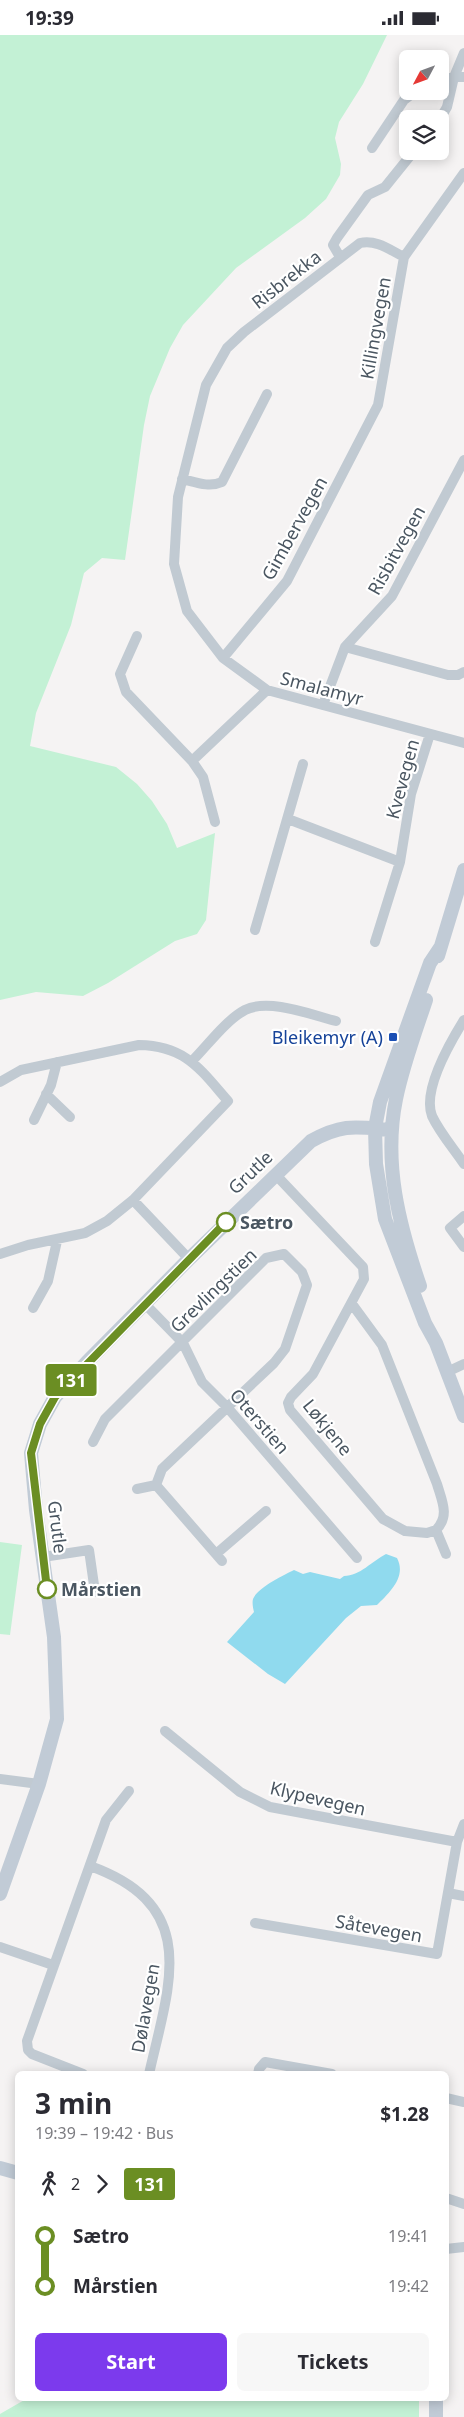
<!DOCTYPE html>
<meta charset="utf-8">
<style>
:root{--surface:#fff;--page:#f7f7f7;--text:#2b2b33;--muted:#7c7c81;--accent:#7c3aed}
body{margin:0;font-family:"Noto Sans",sans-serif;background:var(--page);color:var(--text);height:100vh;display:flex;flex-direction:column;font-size:19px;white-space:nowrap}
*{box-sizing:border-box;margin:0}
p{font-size:16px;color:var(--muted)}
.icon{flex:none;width:28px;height:28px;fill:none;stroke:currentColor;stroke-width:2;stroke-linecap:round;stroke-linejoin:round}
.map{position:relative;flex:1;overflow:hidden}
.panel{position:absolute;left:15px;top:2036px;width:434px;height:330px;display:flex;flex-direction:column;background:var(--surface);border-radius:8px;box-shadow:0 2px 12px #0003}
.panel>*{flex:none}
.badge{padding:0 10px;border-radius:4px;font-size:18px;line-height:32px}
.needle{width:32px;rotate:229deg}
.tools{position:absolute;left:399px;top:15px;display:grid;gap:10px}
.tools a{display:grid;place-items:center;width:50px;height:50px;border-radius:8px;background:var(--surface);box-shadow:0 2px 12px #0003;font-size:25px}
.map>.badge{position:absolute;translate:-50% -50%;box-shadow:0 0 0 2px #fff}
.legs{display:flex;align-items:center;gap:8px;height:55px;padding:0 20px;font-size:16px}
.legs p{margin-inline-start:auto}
.headline{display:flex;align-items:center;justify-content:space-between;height:85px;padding:0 20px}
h1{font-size:28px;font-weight:700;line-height:38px}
.cta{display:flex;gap:10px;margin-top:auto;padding:10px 20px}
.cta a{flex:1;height:58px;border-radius:8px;background:var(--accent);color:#fff;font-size:20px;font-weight:700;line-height:58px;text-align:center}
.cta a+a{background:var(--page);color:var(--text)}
ul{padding:0 20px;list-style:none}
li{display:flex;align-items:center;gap:18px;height:50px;font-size:19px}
li i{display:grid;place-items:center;width:8px;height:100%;margin:0 6px;background:currentColor}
li i::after{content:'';width:12px;height:12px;margin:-6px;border:4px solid;border-radius:50%;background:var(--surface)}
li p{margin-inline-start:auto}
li:first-child i{background:linear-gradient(#0000 50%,currentColor 0)}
li:last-child i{background:linear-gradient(currentColor 50%,#0000 0)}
.status{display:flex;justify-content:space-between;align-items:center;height:35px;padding:0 25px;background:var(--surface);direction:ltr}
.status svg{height:14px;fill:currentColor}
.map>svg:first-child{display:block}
</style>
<div class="status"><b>19:39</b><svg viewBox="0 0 49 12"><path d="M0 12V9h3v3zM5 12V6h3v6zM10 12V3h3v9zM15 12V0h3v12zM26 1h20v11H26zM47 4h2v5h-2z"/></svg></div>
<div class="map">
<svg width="464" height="2382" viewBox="0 0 464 2382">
<rect width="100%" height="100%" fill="#f5f3f3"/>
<path fill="#c3f1d5" d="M0 0H387L363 49 339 87 335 103 341 129 340 140 326 164 305 183 236 233 183 290 170 313 150 361 144 390 125 525 102 523 84 538 71 590 36 678 30 711 116 732 137 749 152 766 167 789 177 813 215 798 206 885 197 899 175 906 108 948 83 961 36 957 0 965Z
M0 1507 22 1510 10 1600 0 1599Z
M26 2364H419V2382H0V2379Z"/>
<path fill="#90daee" d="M386 1519 397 1523C407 1542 389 1558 377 1570L361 1571 346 1583 285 1649 268 1639 227 1607 254 1577C253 1573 252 1568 253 1564 257 1553 284 1540 294 1535L303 1539 310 1537 340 1544 344 1541C360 1541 372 1526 386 1519Z"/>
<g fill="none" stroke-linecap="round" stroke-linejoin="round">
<path stroke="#c1cad2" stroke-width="10" d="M464 18 454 42H464
M440 84 447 72 454 42 440 45
M372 113 404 65 416 56
M340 222 333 210 337 203 368 160 385 152 414 116
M404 222C390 215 376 204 360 208L244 297 227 313 206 350 178 462 174 529 187 576 223 623 267 655 464 708
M182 444C195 447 209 453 222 447L267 359
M137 601 120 639 126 657 192 726 267 655
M345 612 448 640H458L464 637
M223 623 287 546 378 370 404 222 464 138
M323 670 345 612 392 561 464 425
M192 726 203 742 215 787
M288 784 400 827
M255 895 303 729
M375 907 400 827 411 759 430 699
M464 985C451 1006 422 1055 432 1081 440 1098 454 1114 464 1129
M192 1026C208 1010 225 986 245 975 269 963 312 980 336 986
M0 1047 21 1035 139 1010C186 1011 200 1034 228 1066L133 1165 107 1186 85 1198 28 1210 0 1219
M46 1059 70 1082
M34 1085 51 1050 57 1027
M275 1139 363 1232 364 1244 313 1339 291 1362 288 1368 290 1375 383 1484 405 1496 427 1498 436 1495C450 1481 442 1466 437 1449L382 1310 352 1269
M133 1165 189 1224
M464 1181 450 1193 464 1212
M145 1269 183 1308 202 1347 227 1372 357 1523
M33 1273 48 1246 57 1206
M447 1337 464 1329
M93 1407 105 1384 266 1223 284 1219 302 1237 307 1250 285 1314 274 1328 162 1434 156 1450 222 1526
M137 1454 156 1450
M436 1495 446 1519
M216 1519 266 1476
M43 1522 89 1515 95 1557
M165 1696 240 1757 270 1772 457 1807
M0 1744 39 1749
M90 1831C202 1871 169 1950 149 2039
M448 1858 464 1861
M255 1888 437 1919 457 1807 464 1789
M0 1912 53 1930
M83 2039 32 2019 28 2015 27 2006 106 1785 129 1756
M258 2039 259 2034 265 2027 332 2039
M446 2063 464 2067
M446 2163 464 2169
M446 2214 464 2212"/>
<path stroke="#c1cbd6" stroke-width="14" d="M440 913 430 928 380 1067 375 1093 376 1129 385 1184 425 1288 436 1308 464 1381
M438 921 464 835
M420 1251C399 1190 383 1128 396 1064 403 1030 415 998 426 965
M0 1859 39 1749 57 1684 54 1602 36 1475 31 1418 40 1389 55 1362 87 1327 189 1224 311 1106C344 1088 356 1092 392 1095
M0 2133 18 2138
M436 2364V2382"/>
</g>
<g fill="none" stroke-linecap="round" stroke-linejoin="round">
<defs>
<path id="line-1" d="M47 1554 31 1418 40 1389 55 1362 226 1187"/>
</defs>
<use href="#line-1" stroke="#fff" stroke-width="11"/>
<use href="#line-1" stroke="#6b8e23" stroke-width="8"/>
</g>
<rect fill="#1a4fb4" stroke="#fff" stroke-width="2" x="388" y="997" width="10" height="10" rx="2.5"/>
<g fill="#fff" stroke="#6b8e23" stroke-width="2.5">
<circle cx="226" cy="1187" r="9"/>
<circle cx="47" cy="1554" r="9"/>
</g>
<g text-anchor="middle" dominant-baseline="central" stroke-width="4.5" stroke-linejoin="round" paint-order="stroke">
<g font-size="18" fill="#4a5661" stroke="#fff">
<text transform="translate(286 244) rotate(-38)">Risbrekka</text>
<text transform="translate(375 293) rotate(-80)">Killingvegen</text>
<text transform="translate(294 493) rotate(-61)">Gimbervegen</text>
<text transform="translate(396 515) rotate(-61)">Risbitvegen</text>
<text transform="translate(322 653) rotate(15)">Smalamyr</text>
<text transform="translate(402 744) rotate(-75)">Kvevegen</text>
<text transform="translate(250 1137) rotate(-44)">Grutle</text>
<text transform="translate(213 1255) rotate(-44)">Grevlingstien</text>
<text transform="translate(260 1386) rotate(49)">Oterstien</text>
<text transform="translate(328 1392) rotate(51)">Løkjene</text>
<text transform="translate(58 1492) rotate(83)">Grutle</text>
<text transform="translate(318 1763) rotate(13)">Klypevegen</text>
<text transform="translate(379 1893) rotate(10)">Såtevegen</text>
<text transform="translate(145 1973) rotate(-80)">Dølavegen</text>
</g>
<g font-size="18" fill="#164399" stroke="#fff" text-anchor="end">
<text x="383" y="1002">Bleikemyr (A)</text>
</g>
<g font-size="18" font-weight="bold" fill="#4a5661" stroke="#fff" text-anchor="start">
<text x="240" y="1187">Sætro</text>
<text x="61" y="1554">Mårstien</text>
</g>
</g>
</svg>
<div class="tools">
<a><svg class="needle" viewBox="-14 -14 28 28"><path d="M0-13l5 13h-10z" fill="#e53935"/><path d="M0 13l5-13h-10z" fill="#7c7c81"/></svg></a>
<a><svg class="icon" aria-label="layers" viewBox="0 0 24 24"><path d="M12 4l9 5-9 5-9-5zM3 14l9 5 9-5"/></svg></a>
</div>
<b class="badge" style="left:71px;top:1345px;background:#6b8e23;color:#fff">131</b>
<section class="panel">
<div class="headline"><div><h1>3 min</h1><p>19:39 – 19:42 · Bus</p></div><b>$1.28</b></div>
<div class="legs"><svg class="icon" aria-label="walk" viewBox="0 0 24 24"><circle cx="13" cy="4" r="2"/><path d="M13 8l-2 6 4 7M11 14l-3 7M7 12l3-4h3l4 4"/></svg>2<svg class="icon" aria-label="forward" viewBox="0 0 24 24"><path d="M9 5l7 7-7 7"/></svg><b class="badge" style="background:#6b8e23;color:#fff">131</b></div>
<ul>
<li><i style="color:#6b8e23"></i><b>Sætro</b><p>19:41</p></li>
<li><i style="color:#6b8e23"></i><b>Mårstien</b><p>19:42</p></li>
</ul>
<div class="cta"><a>Start</a><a>Tickets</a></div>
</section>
</div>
